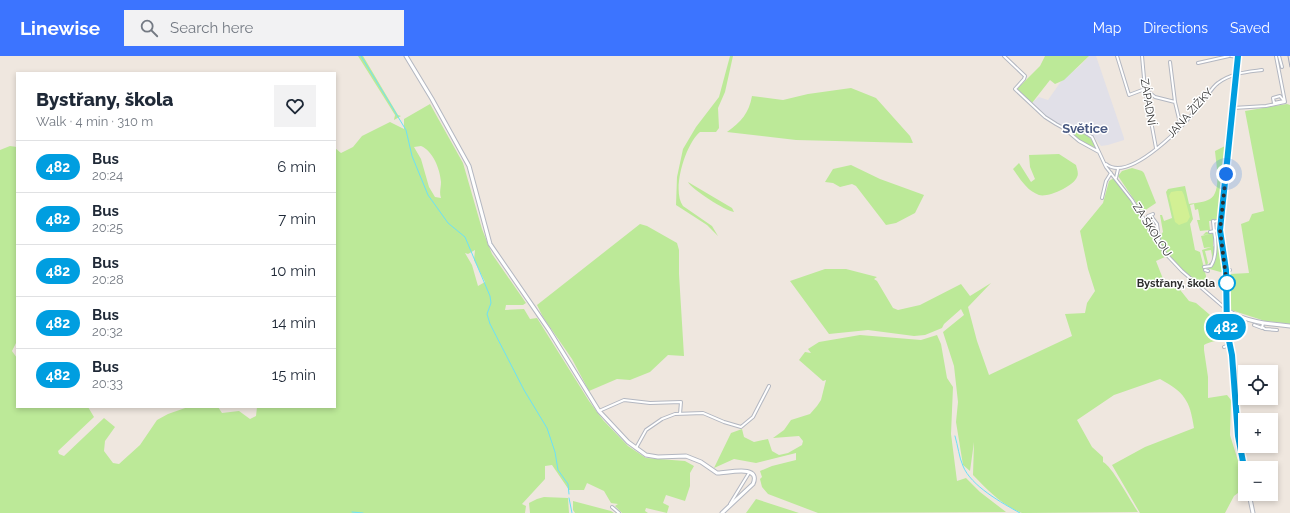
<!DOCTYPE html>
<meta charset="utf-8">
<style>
:root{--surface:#fff;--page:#f2f2f3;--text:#1f2937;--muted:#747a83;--line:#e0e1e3;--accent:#3c74ff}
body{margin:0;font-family:Raleway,sans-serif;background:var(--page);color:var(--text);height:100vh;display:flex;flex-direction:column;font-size:15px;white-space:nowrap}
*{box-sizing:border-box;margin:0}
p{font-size:13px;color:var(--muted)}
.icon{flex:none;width:22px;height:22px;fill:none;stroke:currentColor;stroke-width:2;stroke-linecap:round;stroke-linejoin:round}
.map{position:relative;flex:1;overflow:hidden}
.drawer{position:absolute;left:16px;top:16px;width:320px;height:336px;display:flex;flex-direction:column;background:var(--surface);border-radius:0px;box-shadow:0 2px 6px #0003}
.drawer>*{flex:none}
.badge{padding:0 8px;border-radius:13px;font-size:14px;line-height:26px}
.controls{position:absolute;left:1238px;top:309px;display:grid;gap:8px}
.controls a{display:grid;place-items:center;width:40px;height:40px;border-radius:0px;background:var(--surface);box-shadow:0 2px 6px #0003;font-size:20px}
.you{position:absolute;width:20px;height:20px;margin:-10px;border:3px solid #fff;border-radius:50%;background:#1a73e8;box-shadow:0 0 0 6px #1a73e833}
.map>.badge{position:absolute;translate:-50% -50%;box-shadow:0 0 0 2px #fff}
.round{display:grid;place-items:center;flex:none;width:42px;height:42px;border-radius:0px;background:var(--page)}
.summary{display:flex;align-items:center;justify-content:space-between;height:68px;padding:0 20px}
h1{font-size:19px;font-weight:800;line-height:30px}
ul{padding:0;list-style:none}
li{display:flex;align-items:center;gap:12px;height:52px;padding:0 20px;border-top:1px solid var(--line)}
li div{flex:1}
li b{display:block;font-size:15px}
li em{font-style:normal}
li .badge{min-width:44px;font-weight:700;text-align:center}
header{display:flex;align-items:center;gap:24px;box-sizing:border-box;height:56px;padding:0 20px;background:var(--accent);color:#fff}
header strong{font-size:19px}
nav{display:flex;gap:22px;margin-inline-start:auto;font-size:14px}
.search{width:280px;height:36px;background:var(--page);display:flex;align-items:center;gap:10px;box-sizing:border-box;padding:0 14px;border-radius:0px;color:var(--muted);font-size:15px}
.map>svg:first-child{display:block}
</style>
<header>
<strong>Linewise</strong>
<div class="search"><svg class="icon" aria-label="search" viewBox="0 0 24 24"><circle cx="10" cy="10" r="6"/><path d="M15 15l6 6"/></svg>Search here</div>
<nav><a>Map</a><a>Directions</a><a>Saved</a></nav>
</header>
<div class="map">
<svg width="1290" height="457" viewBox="0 0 1290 457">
<rect width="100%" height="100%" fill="#efe7df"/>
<path fill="#e1e0e8" d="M1089 0H1096L1124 82V84L1108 89 1101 90 1092 78 1076 70H1063L1048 62 1032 47 1039 41 1048 44 1062 24 1080 10Z"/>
<path fill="#bce998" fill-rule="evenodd" d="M358 0H363L366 5 398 59 401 60 394 64 395 59Z
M730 0H733L725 36 718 52 719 72 716 76H700C686 87 671 134 683 150L712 170 718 180 707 169 676 149 677 121 683 93 696 71 719 41Z
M1045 0H1089L1064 24 1055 28 1050 24 1032 47 1017 33 1040 10Z
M851 32 876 42 910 80 913 87 796 84 727 76C741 66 749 57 752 40L783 44 808 38Z
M430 48 463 107 482 173 492 198 526 247 523 249H506L505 254 524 253 530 263 537 262 589 345 603 364 628 390 646 402 685 405 694 410 690 417V430L685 445 666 439 663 447 669 450 667 457 646 452 645 455 648 457H622L615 450 618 448 611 447 604 435 587 427 584 434H569L552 409 545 410V423L522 448 526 450 525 457H0V94L10 90 17 91V285L12 295 17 302V351H88L94 361 58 395 59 398 64 400 104 362 115 371 105 385 104 395 113 407 119 408 140 389 157 364 168 358 188 351H218L222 357 239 355 250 363 256 360 257 351H335V92L341 97 353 91 362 80 390 66 404 73V63ZM421 90C433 95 440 113 441 126 441 132 439 136 441 142L435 141 429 131 421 103 414 91ZM475 194 474 204 485 226 478 230 472 209 465 197 468 198Z
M1287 48 1290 49V268L1265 265 1231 254 1230 218 1249 217 1241 168 1249 165 1252 158 1264 155 1245 55Z
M1069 74C1084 75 1091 80 1098 93L1079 84Z
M1226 74 1229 75 1218 173H1216V165H1209L1210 174 1200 175 1197 164H1200L1198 153 1195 154 1194 148 1190 149 1193 163 1190 168 1195 194 1200 196 1206 220 1205 236 1170 202 1157 185H1160V180L1163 176 1160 159H1162L1164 165 1172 162 1166 136 1168 133 1185 130 1189 148C1196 147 1205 146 1210 143 1222 136 1216 107 1215 95L1225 90Z
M1059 98 1076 109C1077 113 1079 118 1077 121 1074 130 1048 142 1039 139 1027 135 1020 123 1013 113L1019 107 1031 126 1035 123 1030 111 1029 99Z
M851 109 880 123 924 139 915 157 896 167 886 169 856 130 852 128 840 131 833 127 825 126 833 113Z
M1132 112 1142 115 1144 117 1156 147 1144 155 1141 154 1118 120 1122 115Z
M1114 122 1132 145 1167 200 1156 205 1165 228 1173 225 1189 245 1196 247 1223 270C1222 289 1217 282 1204 289V294L1208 321V342L1227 339 1231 344 1230 379 1239 408 1243 430 1242 434 1234 440 1225 457H1140L1112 409 1145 391 1194 372C1190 344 1184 336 1160 323L1114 339 1077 364 1092 391 1103 401V406C1112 410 1131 446 1138 456L1022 457C1001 449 988 434 973 419L974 386 970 415 963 409 956 366 958 346 954 310 943 276 964 259 961 253 944 268 942 272 925 279 914 280 868 274 829 278 790 225 825 213H846L877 221 874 223 877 225 893 252 898 254 920 249 961 228 970 240 991 227 968 251 977 285 989 319 1072 280 1065 258 1085 257 1087 247 1095 235 1088 213 1080 175 1103 147 1109 125Z
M688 126 732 152 734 156C726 155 691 133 688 126Z
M640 168 647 170 677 187 679 194V218L684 300 668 299 650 316 630 324 617 323 589 335 572 303 543 261 537 249Z
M1206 176 1214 177 1213 190 1215 191C1213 197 1215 205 1209 210V207L1213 206 1211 194 1205 195 1208 207 1206 210 1202 194 1211 191 1204 192 1201 180 1210 178 1203 179Z
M1218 176 1225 216 1224 217 1206 212 1211 211 1214 207 1215 177Z
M860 279 921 284 937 279 941 288 947 322 953 331 951 378 957 425 966 422 980 436 1006 456 818 457 768 438 762 431 760 423 762 421 760 415 772 410 796 404V397L756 407 734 403 714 412 731 377 742 373 744 381 754 386 768 383 772 395 779 399 788 397 802 389 803 385 799 380 773 382 784 374 791 364 810 358 817 350 821 344 826 324 823 325 799 304 805 296 811 297 808 293 819 286Z
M544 441 568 442 569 457H530L529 447 537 443Z
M756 443 799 457H746Z
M573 445 611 455 614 457H575L573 454Z"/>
<path fill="#d2f094" d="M1177 135H1182L1184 139 1190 161 1187 166 1179 169 1175 166 1169 140 1171 136Z"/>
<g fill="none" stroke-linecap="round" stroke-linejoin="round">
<path stroke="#6ce0f7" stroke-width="1" d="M361 0 406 74 412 100 428 139 448 167 465 181 490 240 491 247 487 258 490 268 524 334 547 372 555 396 558 414 568 428 569 438
M955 380C958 390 959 401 963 410 971 430 1002 447 1020 457
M569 442 572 457
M352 456 363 457"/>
<defs>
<path id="street" d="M1004 0 1025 20 1024 23 1015 33 1045 61 1056 68 1065 73 1081 74 1092 81 1106 111 1132 144 1165 197 1182 215 1226 253
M1117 0 1129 39 1145 33 1155 41 1175 46
M1142 0 1145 33 1156 92
M1231 0 1238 1
M1279 0 1282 11
M1170 6 1175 46 1181 71
M1198 7 1229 0
M1280 40 1284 45 1274 47 1273 42Z
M1233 52 1266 50 1285 46 1276 0
M1066 74 1079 85 1099 96
M1106 108C1130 128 1187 66 1201 48 1207 41 1211 32 1218 27 1231 17 1247 16 1262 14
M1116 122 1118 113
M1102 142 1106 125 1111 117
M1148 160 1153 158
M1151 160 1157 168 1159 183 1157 185
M1213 165 1214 175 1220 174
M1213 166 1221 164
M1204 211 1211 210C1217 201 1216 185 1214 175L1210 176
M1205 214 1208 215
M1226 214H1230
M1254 269 1262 272 1263 267
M1262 271 1265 273 1277 274
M1224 291 1229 289
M599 355 624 344 650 347 681 346 680 358
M636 392 646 374 662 363 675 358 703 357 724 366 741 371 753 361 769 330
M730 448 749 417
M612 451 619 457"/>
<path id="secondary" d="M406 0 432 43 469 110 490 188 549 274 599 355 628 386 646 399 658 401 686 400 701 406 717 417C724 418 762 407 753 428L722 457
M1238 0 1220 174 1226 215V272L1232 299 1238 380 1245 416
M1227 254C1246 266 1268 268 1290 270
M1249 438 1253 457"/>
</defs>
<use href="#street" stroke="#b3b7c1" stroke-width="4"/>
<use href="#secondary" stroke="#b3b7c1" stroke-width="5"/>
<use href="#street" stroke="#fff" stroke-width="2"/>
<use href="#secondary" stroke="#fff" stroke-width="3"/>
<path stroke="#a1a7b8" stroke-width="1" d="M1288 0 1290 11"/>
</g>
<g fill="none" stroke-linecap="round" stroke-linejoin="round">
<defs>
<path id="line" d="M1238 0 1220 174 1226 214 1227 275 1232 299 1238 380 1245 416"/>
</defs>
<use href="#line" stroke="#fff" stroke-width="9"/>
<use href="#line" stroke="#009ee0" stroke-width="6"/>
<path stroke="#2d2d2d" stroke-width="4" stroke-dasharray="0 7.2" d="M1226 118 1220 174 1227 229V227"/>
</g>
<circle fill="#fff" stroke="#009ee0" stroke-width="2" cx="1227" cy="227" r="8"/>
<g text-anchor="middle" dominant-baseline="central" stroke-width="3" stroke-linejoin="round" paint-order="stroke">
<g font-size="11" fill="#2d2d2d" stroke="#fff">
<text transform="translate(1148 46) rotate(81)">ZÁPADNÍ</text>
<text transform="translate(1190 57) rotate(-48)">JANA ŽIŽKY</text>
<text transform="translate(1152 174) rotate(57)">ZA ŠKOLOU</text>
</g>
<g font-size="11" font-weight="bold" fill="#2d2d2d" stroke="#fff" text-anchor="end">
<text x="1215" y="227">Bystřany, škola</text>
</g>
<g font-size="13" font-weight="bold" fill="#495982" stroke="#fff">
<text x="1085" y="72">Světice</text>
</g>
</g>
</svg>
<div class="controls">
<a><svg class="icon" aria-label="locate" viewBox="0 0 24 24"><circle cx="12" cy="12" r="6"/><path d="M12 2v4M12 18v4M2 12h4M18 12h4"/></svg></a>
<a>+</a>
<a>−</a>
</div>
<div class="you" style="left:1226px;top:118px"></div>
<b class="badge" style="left:1226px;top:271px;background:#009ee0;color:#fff">482</b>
<section class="drawer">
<div class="summary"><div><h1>Bystřany, škola</h1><p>Walk · 4 min · 310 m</p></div><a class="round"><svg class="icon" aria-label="heart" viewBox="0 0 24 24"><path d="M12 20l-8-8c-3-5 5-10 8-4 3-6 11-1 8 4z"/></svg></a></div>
<ul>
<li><span class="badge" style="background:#009ee0;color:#fff">482</span><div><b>Bus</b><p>20:24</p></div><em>6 min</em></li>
<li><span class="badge" style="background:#009ee0;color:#fff">482</span><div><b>Bus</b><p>20:25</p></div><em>7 min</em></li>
<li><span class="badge" style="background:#009ee0;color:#fff">482</span><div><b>Bus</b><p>20:28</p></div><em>10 min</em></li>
<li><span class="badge" style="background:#009ee0;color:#fff">482</span><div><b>Bus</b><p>20:32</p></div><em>14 min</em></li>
<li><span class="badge" style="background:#009ee0;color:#fff">482</span><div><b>Bus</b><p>20:33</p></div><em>15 min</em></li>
</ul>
</section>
</div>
